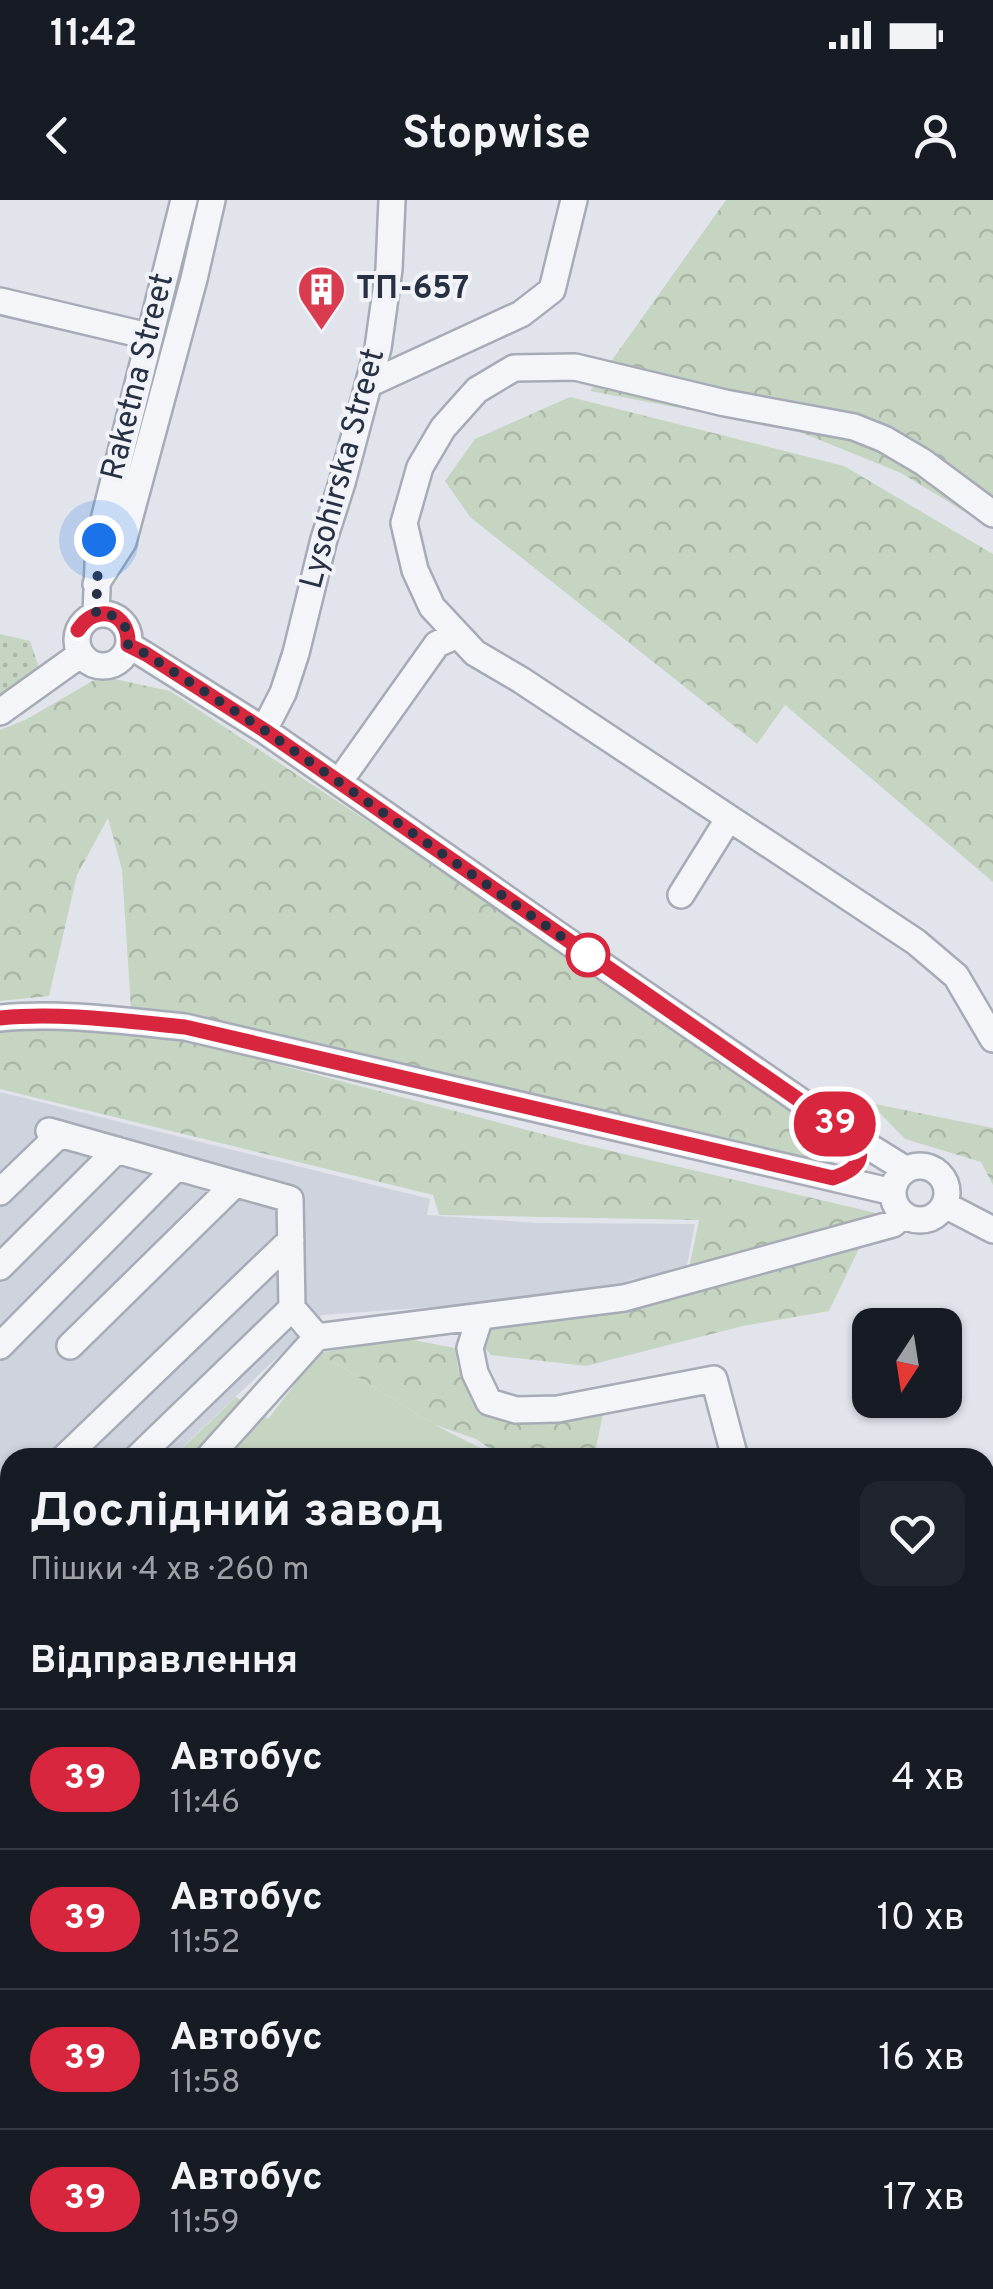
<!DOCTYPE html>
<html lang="uk">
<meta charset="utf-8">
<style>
:root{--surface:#171b24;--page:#20242c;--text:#f1f3f6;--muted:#9ea1a6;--line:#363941}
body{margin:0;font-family:Overpass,sans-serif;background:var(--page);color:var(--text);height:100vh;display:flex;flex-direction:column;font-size:38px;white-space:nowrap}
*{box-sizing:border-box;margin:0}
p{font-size:32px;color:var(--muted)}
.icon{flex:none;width:55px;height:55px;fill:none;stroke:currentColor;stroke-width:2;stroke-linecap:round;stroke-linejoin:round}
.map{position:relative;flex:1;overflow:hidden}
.sheet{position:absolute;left:0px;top:1248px;width:995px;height:842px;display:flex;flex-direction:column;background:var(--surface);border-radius:30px 30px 0 0;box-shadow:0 2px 8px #0004}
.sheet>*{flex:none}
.badge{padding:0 20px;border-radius:32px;font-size:35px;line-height:65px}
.needle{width:65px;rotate:192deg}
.fabs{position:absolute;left:852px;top:1108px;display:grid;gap:20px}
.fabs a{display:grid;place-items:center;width:110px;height:110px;border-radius:20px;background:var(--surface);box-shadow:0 2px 8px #0004;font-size:50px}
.you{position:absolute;width:50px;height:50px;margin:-25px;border:8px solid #fff;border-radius:50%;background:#1a73e8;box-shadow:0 0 0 15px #1a73e833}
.map>.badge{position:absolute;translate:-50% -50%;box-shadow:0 0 0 5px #fff}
h2{padding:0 30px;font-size:38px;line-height:90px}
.round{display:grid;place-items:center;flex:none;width:105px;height:105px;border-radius:20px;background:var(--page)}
.head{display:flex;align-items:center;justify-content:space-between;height:170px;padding:0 30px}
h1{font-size:48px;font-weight:700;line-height:75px}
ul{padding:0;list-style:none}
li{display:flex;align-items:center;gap:30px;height:140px;padding:0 30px;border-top:2px solid var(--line)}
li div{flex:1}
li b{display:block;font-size:38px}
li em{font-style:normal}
li .badge{min-width:110px;font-weight:700;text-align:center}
.status{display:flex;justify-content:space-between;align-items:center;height:70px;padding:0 50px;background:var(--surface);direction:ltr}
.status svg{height:28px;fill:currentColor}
header{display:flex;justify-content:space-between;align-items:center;height:130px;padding:0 30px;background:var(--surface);font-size:45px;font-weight:700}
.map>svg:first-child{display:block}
</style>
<div class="status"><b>11:42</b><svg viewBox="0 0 49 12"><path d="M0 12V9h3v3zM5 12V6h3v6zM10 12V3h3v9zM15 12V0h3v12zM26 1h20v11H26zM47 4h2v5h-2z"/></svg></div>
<header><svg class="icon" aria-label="back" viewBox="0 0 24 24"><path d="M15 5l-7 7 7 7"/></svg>Stopwise<svg class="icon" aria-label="person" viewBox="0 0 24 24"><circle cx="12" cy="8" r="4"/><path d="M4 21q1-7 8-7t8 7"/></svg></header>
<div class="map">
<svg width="993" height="2089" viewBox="0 0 993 2089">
<defs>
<pattern id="forest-crowns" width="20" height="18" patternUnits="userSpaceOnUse" patternTransform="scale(2.5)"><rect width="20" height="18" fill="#c6d5c1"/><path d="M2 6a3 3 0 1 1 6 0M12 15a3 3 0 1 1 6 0" fill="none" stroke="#aab7a7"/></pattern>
<pattern id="park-dots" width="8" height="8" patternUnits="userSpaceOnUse" patternTransform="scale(2.5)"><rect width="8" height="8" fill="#c6d5c1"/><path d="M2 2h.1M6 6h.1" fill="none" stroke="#aab7a7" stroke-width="1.8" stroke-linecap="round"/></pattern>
</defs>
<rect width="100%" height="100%" fill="#e1e4eb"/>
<path fill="#cfd3dd" d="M0 892 430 999 427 1015 536 1023 695 1024 686 1070 629 1080 613 1094 322 1115 172 1257 10 1258V1299L0 1289Z
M985 1955 993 1959V2089H658L662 2080H985Z"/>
<path fill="#c6d5c1" d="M319 1153 435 1225 498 1257 172 1258 236 1197 268 1219Z
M0 1289 10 1299V1722L0 1704Z"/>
<path fill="url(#forest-crowns)" d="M726 0H993V329L901 273 795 230 590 191Z
M570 197 844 266 993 354V682L785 505 757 544 470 317 445 281 475 239Z
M101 476 170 491 583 763 847 933 830 970 131 809 122 670 108 618 77 675 49 796 0 801V530L27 519Z
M17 825 162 834 577 943 876 1013 829 1111 743 1126 586 1166 491 1155 452 1110 683 1098 699 1020 439 1015 433 995 0 889V827Z
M870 903 993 928V985L981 962 905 939Z
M403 1138 455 1148 458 1169 479 1206 515 1217 603 1214 594 1257H502L476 1239 435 1225 319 1153Z
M985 1351 993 1353V1959L985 1955Z
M0 1704 10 1722V2080H662L658 2089H0Z"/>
<path fill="url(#park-dots)" d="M0 434 30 441 41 474 2 500 0 492Z"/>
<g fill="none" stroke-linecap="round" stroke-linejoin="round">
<defs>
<path id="minor" d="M0 101 148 136
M369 184 521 114 552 90 574 0
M993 314 923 262 884 239 854 227 725 203 575 167 514 168 477 190 443 228 420 267 404 323 415 370 432 407 475 453 521 480 916 742 956 776 993 839
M96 384 123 342 194 79 212 0
M96 414 99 340 184 0
M77 440a26 26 0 1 1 52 0a26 26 0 1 1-52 0Z
M129 445 264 530 554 732 847 933 905 969
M0 512 81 454
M264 530 283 493 296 453 324 339 342 283 378 148 389 69 392 0
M339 582 437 444 458 435
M681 695 729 618
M0 818C61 812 124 821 185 827L893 992
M49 931 290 999 292 1108 317 1137 624 1098 893 1024 904 1015
M893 993a27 27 0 1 1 54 0a27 27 0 1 1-54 0Z
M0 992 60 934
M945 1005 993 1030
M0 1067 117 950
M480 1117 470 1148 475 1173 489 1202 516 1210 558 1209 714 1179 735 1258
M0 1146 177 967
M70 1146 235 984
M64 1258 291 1040
M137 1258 292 1108
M208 1258 317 1137
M0 1459 10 1468
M985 1564 993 1568
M985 1960 993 1963
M985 2014 993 2018
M985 2073 993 2077
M775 2080 796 2089
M867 2080 888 2089"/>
</defs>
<use href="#minor" stroke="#a6abb6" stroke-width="30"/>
<use href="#minor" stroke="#f4f5f9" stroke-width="25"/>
</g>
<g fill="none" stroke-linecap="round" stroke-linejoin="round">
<defs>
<path id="line" d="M0 818C61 812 124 821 185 827L833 978C854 971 868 960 854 938L264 530 146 454 128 445C130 412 96 402 78 430"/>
</defs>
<use href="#line" stroke="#fff" stroke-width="22"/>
<use href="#line" stroke="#d7263d" stroke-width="15"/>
<path stroke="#283144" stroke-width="10" stroke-dasharray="0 18" d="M99 340 96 414C117 412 130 424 128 445L146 454 264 530 588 755"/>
</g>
<defs>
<symbol id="building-pin" viewBox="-11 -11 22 30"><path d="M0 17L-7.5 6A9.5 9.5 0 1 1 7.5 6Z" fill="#d93c4f" stroke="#f1f3f8"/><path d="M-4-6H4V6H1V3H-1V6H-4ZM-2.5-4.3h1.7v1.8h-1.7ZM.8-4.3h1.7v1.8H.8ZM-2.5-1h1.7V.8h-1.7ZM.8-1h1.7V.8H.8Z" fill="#fff"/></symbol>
</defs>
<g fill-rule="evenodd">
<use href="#building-pin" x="294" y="62" width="55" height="75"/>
</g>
<circle fill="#fff" stroke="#d7263d" stroke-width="5" cx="588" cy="755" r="20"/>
<g text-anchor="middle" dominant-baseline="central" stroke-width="8" stroke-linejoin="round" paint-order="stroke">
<g font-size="32" font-weight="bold" fill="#283144" stroke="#f1f3f8" text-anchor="start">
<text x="356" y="90">ТП-657</text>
</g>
<g font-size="32" fill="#283144" stroke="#f1f3f8">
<text transform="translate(139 177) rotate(-76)">Raketna Street</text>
<text transform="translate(344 269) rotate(-75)">Lysohirska Street</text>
</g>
</g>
</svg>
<div class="fabs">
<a><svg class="needle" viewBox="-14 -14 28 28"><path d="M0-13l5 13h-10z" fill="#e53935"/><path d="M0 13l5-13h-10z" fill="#9ea1a6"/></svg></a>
</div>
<div class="you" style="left:99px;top:340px"></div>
<b class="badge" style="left:835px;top:924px;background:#d7263d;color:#fff">39</b>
<section class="sheet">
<div class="head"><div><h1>Дослідний завод</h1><p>Пішки · 4 хв · 260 m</p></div><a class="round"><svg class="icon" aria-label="heart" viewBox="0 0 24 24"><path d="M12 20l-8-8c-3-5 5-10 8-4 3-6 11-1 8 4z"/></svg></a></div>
<h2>Відправлення</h2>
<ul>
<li><span class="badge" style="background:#d7263d;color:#fff">39</span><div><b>Автобус</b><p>11:46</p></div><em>4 хв</em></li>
<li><span class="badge" style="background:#d7263d;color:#fff">39</span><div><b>Автобус</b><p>11:52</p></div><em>10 хв</em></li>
<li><span class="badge" style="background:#d7263d;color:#fff">39</span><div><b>Автобус</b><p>11:58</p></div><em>16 хв</em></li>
<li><span class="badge" style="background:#d7263d;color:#fff">39</span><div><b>Автобус</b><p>11:59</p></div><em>17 хв</em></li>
</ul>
</section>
</div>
